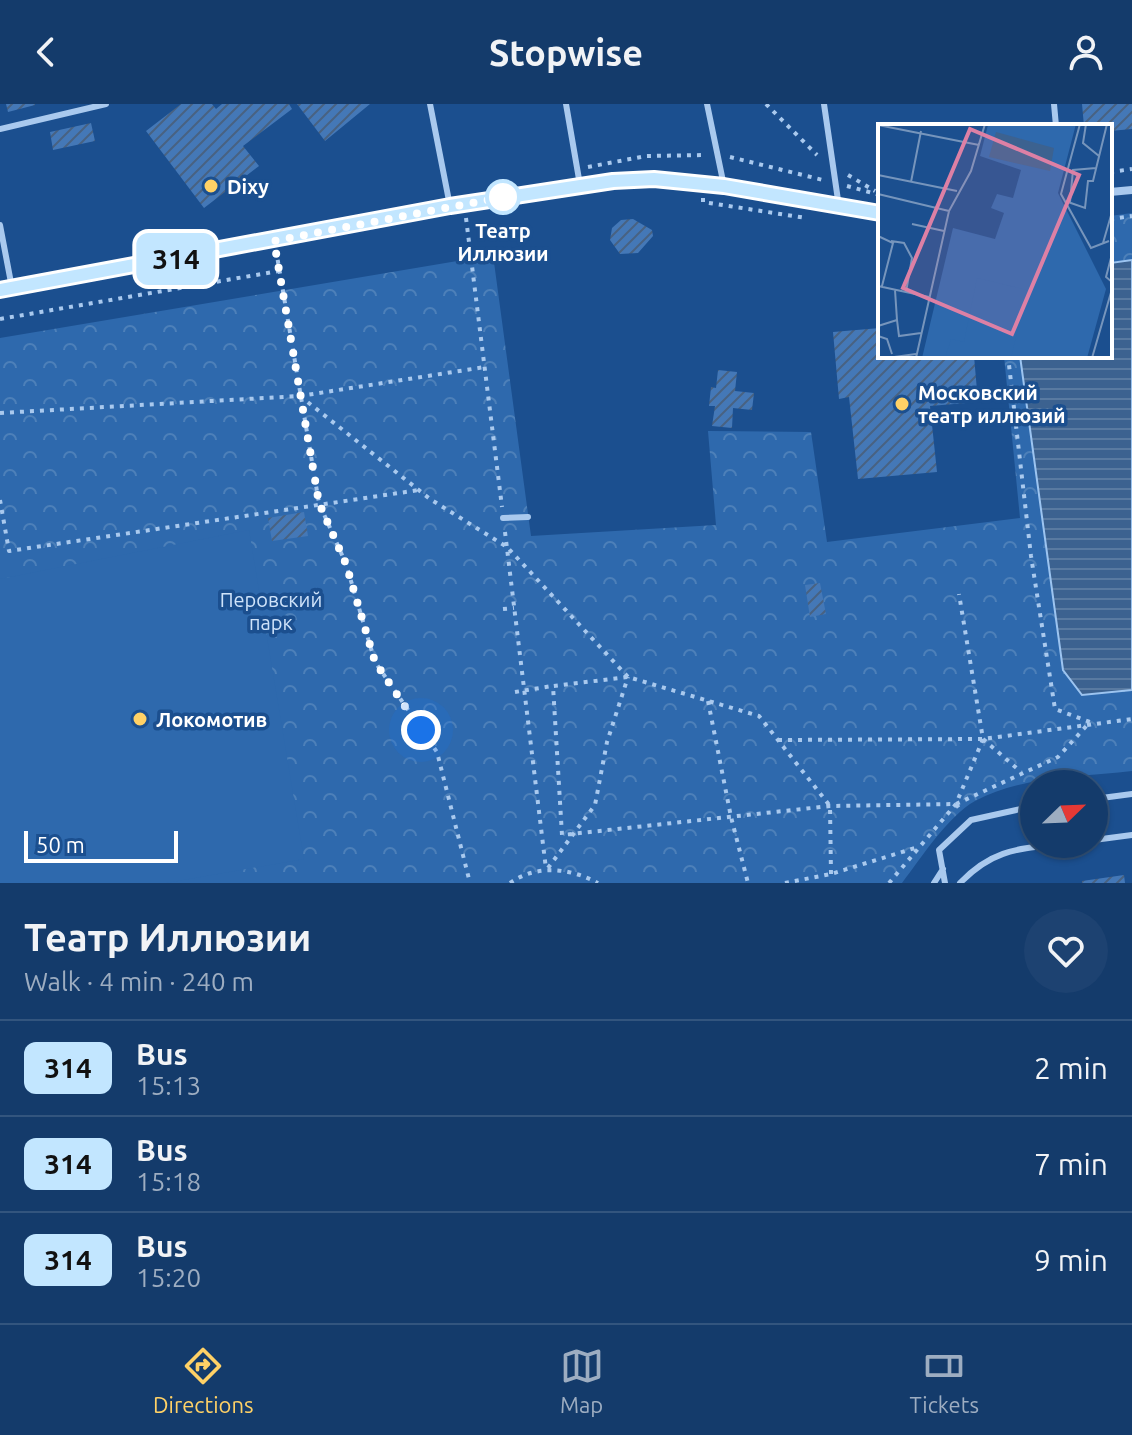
<!DOCTYPE html>
<meta charset="utf-8">
<style>
:root{--surface:#143b6b;--page:#1d4271;--text:#f1f3f6;--muted:#9dadc1;--line:#33557e;--accent:#ffd166}
body{margin:0;font-family:Ubuntu,sans-serif;background:var(--page);color:var(--text);height:100vh;display:flex;flex-direction:column;font-size:30px;white-space:nowrap}
*{box-sizing:border-box;margin:0}
p{font-size:26px;color:var(--muted)}
.icon{flex:none;width:44px;height:44px;fill:none;stroke:currentColor;stroke-width:2;stroke-linecap:round;stroke-linejoin:round}
.map{position:relative;height:779px;overflow:hidden}
.drawer{display:flex;flex-direction:column;background:var(--surface);flex:1}
.drawer>*{flex:none}
.badge{padding:0 16px;border-radius:12px;font-size:28px;line-height:52px}
.needle{width:52px;rotate:67deg}
.buttons{position:absolute;left:1020px;top:666px;display:grid;gap:16px}
.buttons a{display:grid;place-items:center;width:88px;height:88px;border-radius:50%;background:var(--surface);box-shadow:0 2px 6px #0004,0 0 0 2px var(--line);font-size:40px}
.scale{position:absolute;left:24px;bottom:20px;width:154px;box-sizing:border-box;padding-left:8px;border:4px solid #fff;border-top:0;font-size:22px;line-height:28px;white-space:nowrap;color:#fff;-webkit-text-stroke:6px #1b4f8f;paint-order:stroke}
.you{position:absolute;width:40px;height:40px;margin:-20px;border:6px solid #fff;border-radius:50%;background:#1a73e8;box-shadow:0 0 0 12px #1a73e833}
.map>.badge{position:absolute;translate:-50% -50%;box-shadow:0 0 0 4px #fff}
.round{display:grid;place-items:center;flex:none;width:84px;height:84px;border-radius:42px;background:var(--page)}
.summary{display:flex;align-items:center;justify-content:space-between;height:136px;padding:0 24px}
h1{font-size:38px;font-weight:700;line-height:60px}
ul{padding:0;list-style:none}
li{display:flex;align-items:center;gap:24px;height:96px;padding:0 24px;border-top:2px solid var(--line)}
li div{flex:1}
li b{display:block;font-size:30px}
li em{font-style:normal}
li .badge{min-width:88px;font-weight:700;text-align:center}
header{display:flex;justify-content:space-between;align-items:center;height:104px;padding:0 24px;background:var(--surface);font-size:36px;font-weight:700}
.tabs{display:flex;justify-content:space-around;align-items:center;height:112px;border-top:2px solid var(--line);background:var(--surface);font-size:22px;color:var(--muted)}
.tabs a{display:grid;justify-items:center;gap:4px}
.tabs .active{color:var(--accent)}
.map>svg:first-child{display:block}
</style>
<header><svg class="icon" aria-label="back" viewBox="0 0 24 24"><path d="M15 5l-7 7 7 7"/></svg>Stopwise<svg class="icon" aria-label="person" viewBox="0 0 24 24"><circle cx="12" cy="8" r="4"/><path d="M4 21q1-7 8-7t8 7"/></svg></header>
<div class="map">
<svg width="1132" height="779" viewBox="0 0 1132 779">
<defs>
<pattern id="park-crowns" width="20" height="18" patternUnits="userSpaceOnUse" patternTransform="scale(2)"><rect width="20" height="18" fill="#2e69ad"/><path d="M2 6a3 3 0 1 1 6 0M12 15a3 3 0 1 1 6 0" fill="none" stroke="#4d80b9"/></pattern>
<pattern id="water-rules" width="6" height="5" patternUnits="userSpaceOnUse" patternTransform="scale(2)"><rect width="6" height="5" fill="#3c6290"/><path d="M0 2.5h6" fill="none" stroke="#597aa1"/></pattern>
<pattern id="building-hatch" width="6" height="6" patternUnits="userSpaceOnUse" patternTransform="scale(2)"><rect width="6" height="6" fill="#4478b7"/><path d="M-1 1l2-2M0 6l6-6M5 7l2-2" fill="none" stroke="#486282"/></pattern>
</defs>
<rect width="100%" height="100%" fill="#1b4f8f"/>
<path fill="url(#park-crowns)" d="M1132 109V667C1082 673 1021 672 975 697 948 712 921 754 902 779H0V234L493 151 531 432 716 421 708 327 811 328 827 438 1020 414 1004 252H1110V112Z"/>
<path fill="#2e69ad" d="M249 426 304 755 166 779H0V475Z"/>
<path fill="url(#water-rules)" stroke="#9cc4f0" stroke-width="2" d="M1132 156V586L1082 591 1063 566 1020 252H1110V159Z"/>
<path fill="url(#building-hatch)" d="M6 0H35V1L8 8Z
M181 0H212L216 5 222 0H289L292 5 243 42 259 62 204 104 146 27Z
M297 0H370L325 37Z
M1082 0H1132V25L1110 27V22H1084Z
M91 19 95 37 53 46 50 28Z
M633 115 652 126 653 132 638 149 620 150 610 136 612 124 621 116Z
M880 224V252H974L978 298 930 302 937 368 858 375 849 293 839 295 833 228Z
M718 266 737 268 735 287 754 289 752 306 733 304 732 324 712 322 715 302H709L711 283 716 284Z
M304 408 308 432 272 437 268 414Z
M820 479 826 510 810 513 805 481Z
M1124 771 1125 779H1082V777Z"/>
<g fill="none" stroke-linecap="round" stroke-linejoin="round">
<path stroke="#a9c9ee" stroke-width="4" stroke-dasharray="4 6" stroke-linecap="butt" d="M766 0 817 51
M730 53 823 76
M588 63 646 52 706 51
M1110 68 1132 65
M848 71 875 87
M847 82 880 91
M703 94V98L806 114
M466 114 502 403
M1110 115 1132 112
M276 146 319 399 346 460 375 558 437 648 470 779
M0 215 279 167
M300 292 430 395 507 443 628 573
M0 309 300 292 485 263
M0 396 9 447 419 386
M505 428 546 765
M503 505 514 504
M515 588 552 582
M708 597 731 713 748 779
M983 635 1021 668
M778 636 983 635 1132 615
M956 700 1058 653 1090 618 1055 605 1031 452 1008 252
M548 764 595 701 607 638 628 573
M831 770 830 702 759 612 628 573 553 582 562 731 830 702 956 700 962 708
M510 779C537 760 570 764 598 779
M785 779 831 770 915 744
M889 779 956 700 983 635 959 490"/>
<path stroke="#a9c9ee" stroke-width="6" d="M430 0 450 102
M566 0 580 81
M707 0 724 82
M824 0 839 103
M1054 0 1056 22
M0 25 106 0
M0 121 12 184
M503 414 528 413
M1094 695 1132 690
M1094 736 1132 731
M934 779 943 765
M945 779 939 746 971 716 1034 702
M960 779C992 746 1016 745 1060 740"/>
<path stroke="#a9c9ee" stroke-width="8" d="M1110 88 1132 86
M0 186 450 102 613 77 654 75 724 82 880 109"/>
</g>
<g fill="none" stroke-linecap="round" stroke-linejoin="round">
<defs>
<path id="line" d="M0 186 450 102 613 77 654 75 724 82 880 109"/>
</defs>
<use href="#line" stroke="#fff" stroke-width="18"/>
<use href="#line" stroke="#c2e6ff" stroke-width="12"/>
<path stroke="#fff" stroke-width="8" stroke-dasharray="0 14.4" d="M421 626 375 558 346 460 319 399 274 137 503 93"/>
</g>
<g fill="#ffd166" stroke="#1b4f8f" stroke-width="3">
<circle cx="211" cy="82" r="8"/>
<circle cx="902" cy="300" r="8"/>
<circle cx="140" cy="615" r="8"/>
</g>
<circle fill="#fff" stroke="#c2e6ff" stroke-width="4" cx="503" cy="93" r="16"/>
<g text-anchor="middle" dominant-baseline="central" stroke-width="7" stroke-linejoin="round" paint-order="stroke">
<g font-size="20" font-weight="bold" fill="#fff" stroke="#1b4f8f" text-anchor="start">
<text x="227" y="82">Dixy</text>
<text x="918" y="288">Московский<tspan x="918" dy="23">театр иллюзий</tspan></text>
<text x="156" y="615">Локомотив</text>
</g>
<g font-size="20" font-weight="bold" fill="#fff" stroke="#1b4f8f">
<text x="503" y="126">Театр<tspan x="503" dy="23">Иллюзии</tspan></text>
</g>
<g font-size="20" fill="#cfe3fa" stroke="#1b4f8f">
<text x="271" y="495">Перовский<tspan x="271" dy="23">парк</tspan></text>
</g>
</g>
<g transform="translate(878 20)">
<rect width="234" height="234" fill="#1b4f8f"/>
<path d="M198 0 180 69 228 165 209 234H44L75 104 117 115 126 89 113 84 119 70 135 74 143 46 102 32 110 1Z" fill="#2e69ad"/>
<path d="M99 154 149 166 133 234H67L73 215 86 218Z" fill="#2e69ad"/>
<path d="M118 8 176 24 172 47 111 33Z" fill="#3c6290"/>
<path fill="none" stroke="#7695bc" stroke-width="2" d="M202 0 183 70 213 124 231 117M208 0 205 19 221 32M0 1 101 21M0 51 79 67M33 58 43 7M0 70 71 87M190 78 207 84 210 57H215L229 0M192 78 195 46 218 44M34 100 66 107M0 112 15 119 4 162M13 117 26 119 34 134 28 168M225 119 234 88M234 130 228 153 234 158M0 162 51 173M19 196 21 212 43 209M0 202 19 196 17 166M0 212 9 215 14 230M9 234 38 230M38 234 71 87 93 47 107 0M214 234 234 165"/>
<path fill="#dd80a5" fill-opacity="0.15" stroke="#dd80a5" stroke-width="4" d="M92 5 201 51 134 210 25 164Z"/>
<rect width="234" height="234" fill="none" stroke="#fff" stroke-width="4"/>
</g>
</svg>
<div class="buttons">
<a><svg class="needle" viewBox="-14 -14 28 28"><path d="M0-13l5 13h-10z" fill="#e53935"/><path d="M0 13l5-13h-10z" fill="#9dadc1"/></svg></a>
</div>
<div class="scale">50 m</div>
<div class="you" style="left:421px;top:626px"></div>
<b class="badge" style="left:176px;top:155px;background:#c2e6ff;color:#111">314</b>
</div>
<section class="drawer">
<div class="summary"><div><h1>Театр Иллюзии</h1><p>Walk · 4 min · 240 m</p></div><a class="round"><svg class="icon" aria-label="heart" viewBox="0 0 24 24"><path d="M12 20l-8-8c-3-5 5-10 8-4 3-6 11-1 8 4z"/></svg></a></div>
<ul>
<li><span class="badge" style="background:#c2e6ff;color:#111">314</span><div><b>Bus</b><p>15:13</p></div><em>2 min</em></li>
<li><span class="badge" style="background:#c2e6ff;color:#111">314</span><div><b>Bus</b><p>15:18</p></div><em>7 min</em></li>
<li><span class="badge" style="background:#c2e6ff;color:#111">314</span><div><b>Bus</b><p>15:20</p></div><em>9 min</em></li>
</ul>
</section>
<nav class="tabs">
<a class="active"><svg class="icon" aria-label="directions" viewBox="0 0 24 24"><path d="M12 3l9 9-9 9-9-9zM9 14v-3h6M13 9l2 2-2 2"/></svg>Directions</a>
<a><svg class="icon" aria-label="map" viewBox="0 0 24 24"><path d="M3 6l6-2 6 2 6-2v14l-6 2-6-2-6 2zM9 4v14M15 6v14"/></svg>Map</a>
<a><svg class="icon" aria-label="tickets" viewBox="0 0 24 24"><path d="M3 7h18v10H3zM15 7v10"/></svg>Tickets</a>
</nav>
